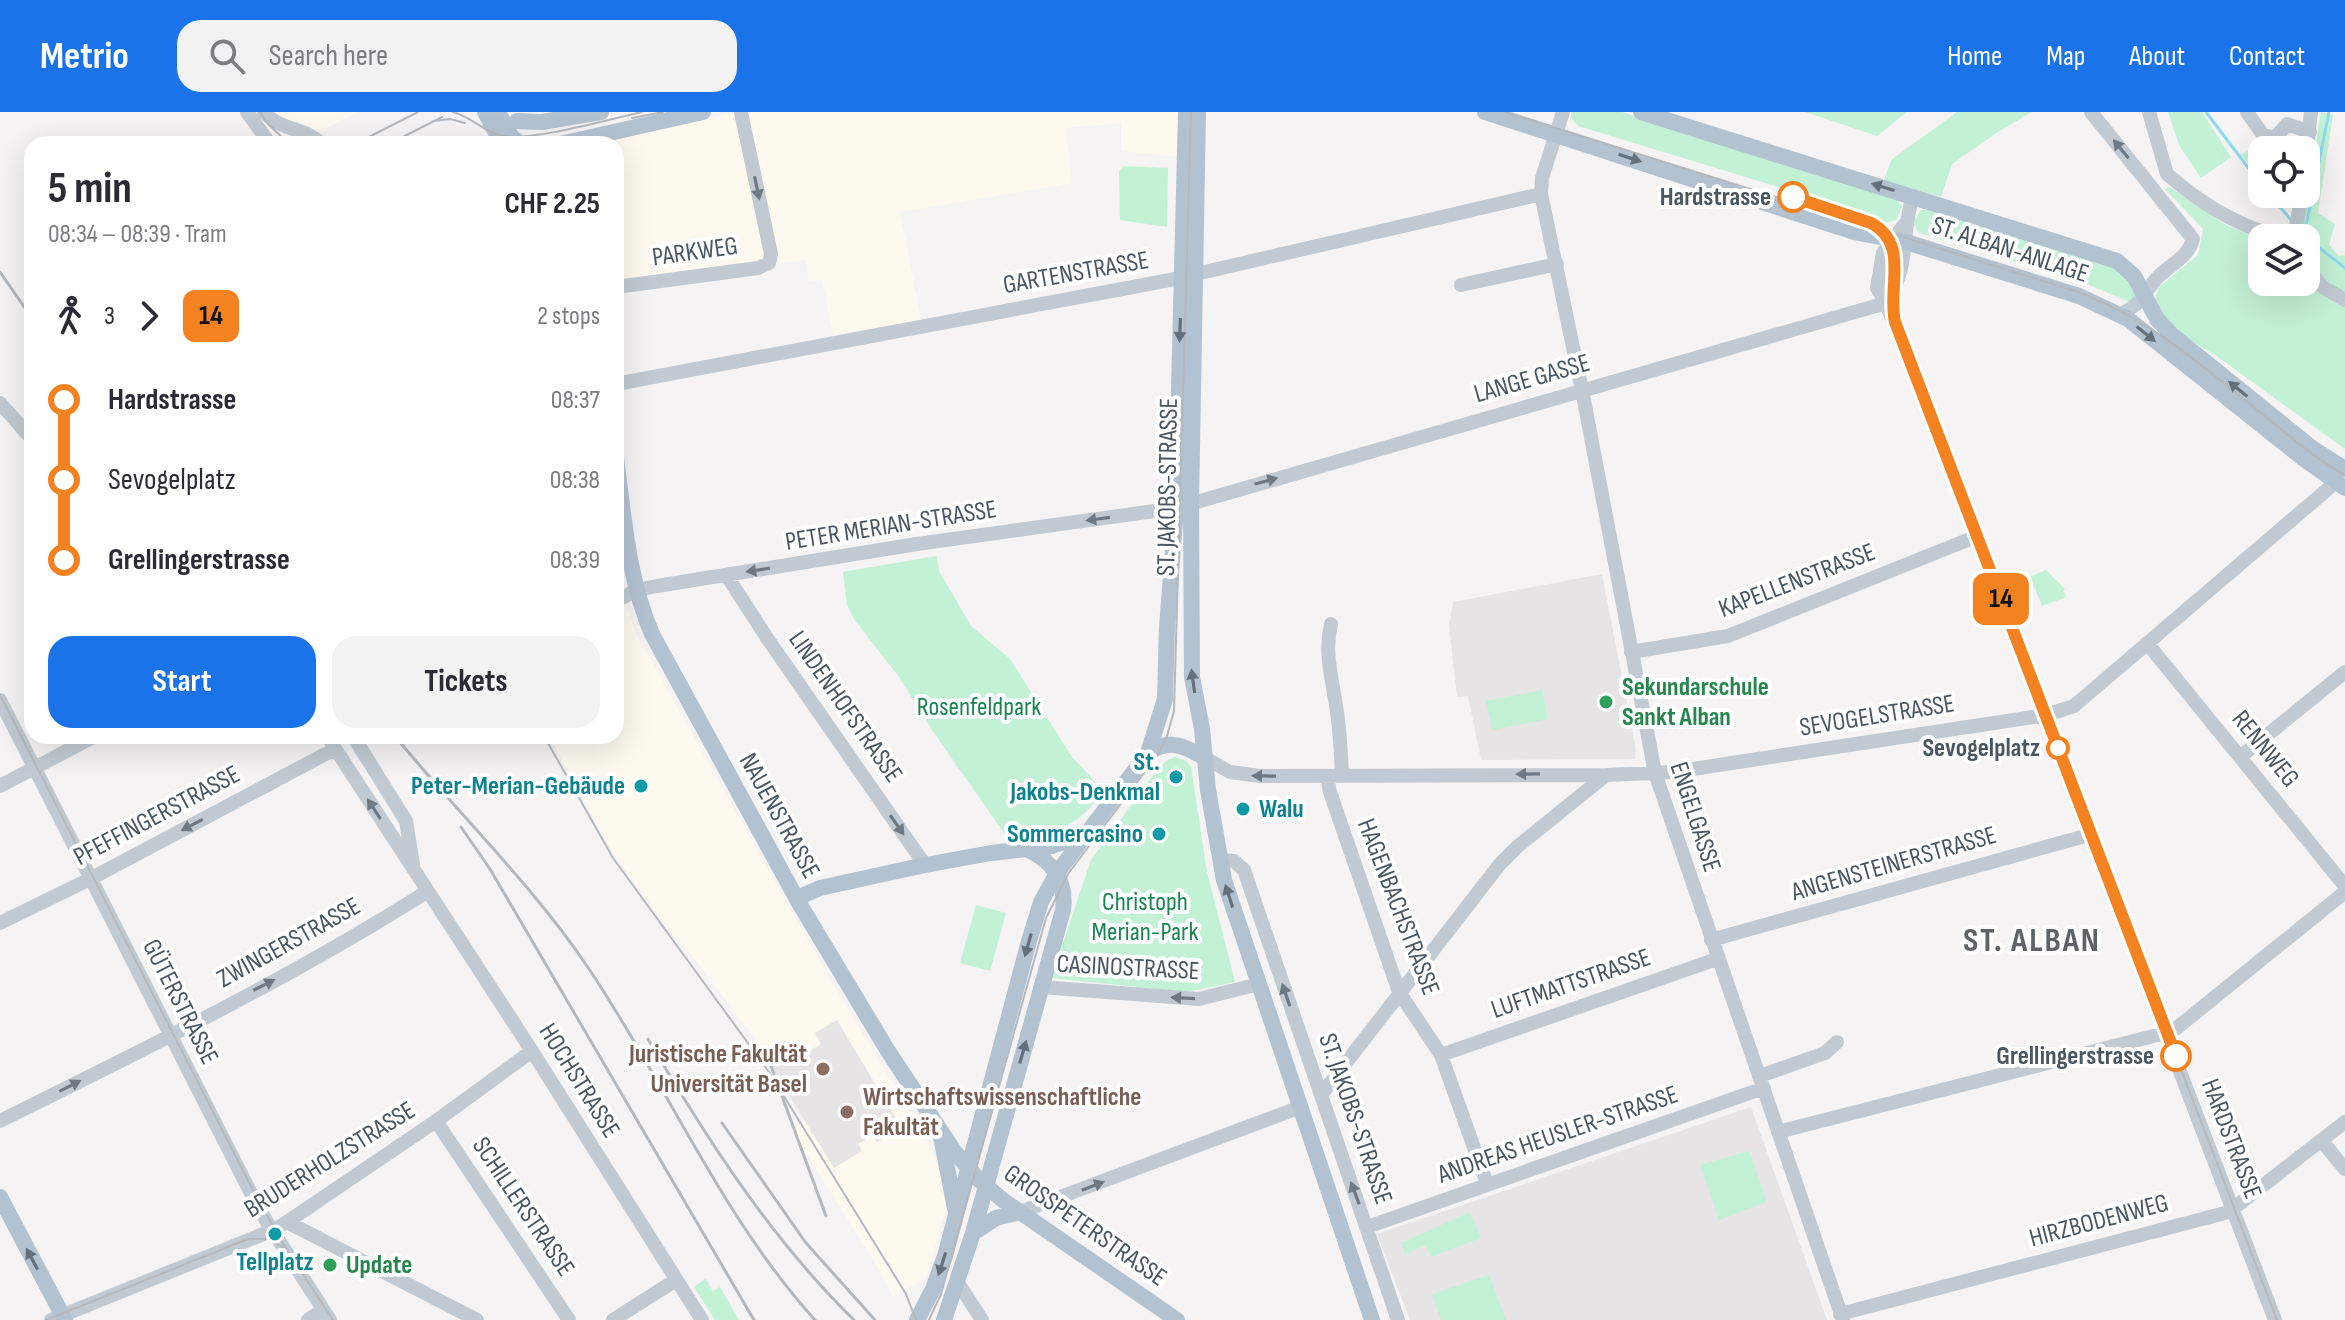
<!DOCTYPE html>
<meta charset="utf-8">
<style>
:root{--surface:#fff;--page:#f2f2f3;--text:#2b2b33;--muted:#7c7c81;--accent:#1a73e8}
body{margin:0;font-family:"Sofia Sans Condensed",sans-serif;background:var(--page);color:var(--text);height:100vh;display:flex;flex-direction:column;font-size:30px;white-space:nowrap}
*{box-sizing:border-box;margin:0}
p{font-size:26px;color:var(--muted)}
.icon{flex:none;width:44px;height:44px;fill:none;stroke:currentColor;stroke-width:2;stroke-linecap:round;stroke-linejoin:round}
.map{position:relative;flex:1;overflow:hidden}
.side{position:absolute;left:24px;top:24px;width:600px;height:608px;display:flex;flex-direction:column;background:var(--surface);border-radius:24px;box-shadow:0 8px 32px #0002}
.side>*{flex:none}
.badge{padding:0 16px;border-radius:12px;font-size:28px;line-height:52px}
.controls{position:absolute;left:2248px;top:24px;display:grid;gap:16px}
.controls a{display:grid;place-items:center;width:72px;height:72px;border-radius:16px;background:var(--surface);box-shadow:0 8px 32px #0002;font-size:40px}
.map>.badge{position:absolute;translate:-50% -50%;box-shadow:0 0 0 4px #fff}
.legs{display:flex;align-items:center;gap:12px;height:88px;padding:0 24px;font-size:26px}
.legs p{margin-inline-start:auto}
.headline{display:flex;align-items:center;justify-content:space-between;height:136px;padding:0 24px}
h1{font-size:44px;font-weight:700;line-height:60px}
.primary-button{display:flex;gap:16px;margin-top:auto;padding:16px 24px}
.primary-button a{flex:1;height:92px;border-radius:24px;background:var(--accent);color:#fff;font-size:32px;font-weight:700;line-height:92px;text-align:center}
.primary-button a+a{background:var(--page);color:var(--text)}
ul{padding:0 24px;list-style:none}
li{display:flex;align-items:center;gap:28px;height:80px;font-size:30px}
li i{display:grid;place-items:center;width:12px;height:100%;margin:0 10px;background:currentColor}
li i::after{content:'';width:20px;height:20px;margin:-10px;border:6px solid;border-radius:50%;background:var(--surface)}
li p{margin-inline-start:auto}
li:first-child i{background:linear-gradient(#0000 50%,currentColor 0)}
li:last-child i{background:linear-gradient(currentColor 50%,#0000 0)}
header{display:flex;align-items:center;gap:48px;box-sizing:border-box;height:112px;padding:0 40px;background:var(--accent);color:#fff}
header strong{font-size:38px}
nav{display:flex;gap:44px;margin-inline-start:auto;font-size:28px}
.search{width:560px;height:72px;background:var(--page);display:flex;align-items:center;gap:20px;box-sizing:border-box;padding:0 28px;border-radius:24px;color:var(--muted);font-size:30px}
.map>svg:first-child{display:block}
</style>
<header>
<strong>Metrio</strong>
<div class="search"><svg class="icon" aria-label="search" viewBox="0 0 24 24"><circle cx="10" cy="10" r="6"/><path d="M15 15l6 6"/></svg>Search here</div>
<nav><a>Home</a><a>Map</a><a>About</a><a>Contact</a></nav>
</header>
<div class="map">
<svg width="2345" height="1208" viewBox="0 0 2345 1208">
<rect width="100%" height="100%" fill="#f5f3f3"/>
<path fill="#fdf9ef" d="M269 0H359L332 13 320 22 312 16Z
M737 0H1183L1182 45 1121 39V11L1066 16 1072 71 900 100 921 208 833 223 822 168 809 169 806 148 616 172V32H587Z
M616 461 637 524 835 876 920 1016 939 1056 946 1095 926 1166 893 1185 879 1158 792 1018 805 1009 756 928 684 833 681 834 613 741 549 624H616Z"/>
<path fill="#e6e4e5" d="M1602 462 1636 637 1635 647 1481 648 1468 584 1457 585 1449 514 1453 490Z
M837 908 901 1015 877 1030 872 1024 858 1032 862 1039 834 1056 768 950 793 935 799 946 821 932 815 921Z
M1751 995 1827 1208H1410L1377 1122Z"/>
<path fill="#c3f1d5" d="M1571 0H1622L1895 86 1902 94 1896 108 1886 111 1788 78 1578 14 1571 6Z
M1805 0H1907L1877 24Z
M1957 0H2032L1998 20 1952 52 1941 85 1884 68 1891 48Z
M2168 0H2202L2231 45 2201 66 2179 33Z
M2321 0 2333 3 2318 101 2335 112 2329 133 2339 144 2345 143V337L2215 243 2186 226 2160 199 2155 186 2159 175 2198 143 2203 117 2165 77 2169 75 2226 113 2262 128V170H2306V126H2301V119Z
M2268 30 2274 38H2262V49L2252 57 2241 42 2253 37 2252 32Z
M1124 54 1168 56 1167 115 1120 108 1119 59Z
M1921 98H1926L2120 157 2138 183 2132 191 2089 173 1919 121 1913 111Z
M937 444 939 459 971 514 1010 547 1072 645 1104 679C1082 707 1071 716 1035 722 1023 724 1016 726 1004 721L932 618 899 565 854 507 847 493 843 460Z
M2046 458 2065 477 2063 479 2067 485 2042 494 2030 465Z
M1542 578 1548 607 1492 618 1486 589Z
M1177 645 1186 649 1191 655 1207 760 1235 870 1187 880 1051 866 1091 748 1160 654 1169 647Z
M976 793 1006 801 990 859 960 851Z
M1749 1039 1767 1090 1719 1108 1700 1053Z
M1470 1100 1481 1126 1431 1145 1425 1133 1405 1143 1401 1131Z
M1489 1163 1506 1208H1441L1432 1182Z
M705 1167 713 1179 720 1175 739 1208H715L694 1175Z"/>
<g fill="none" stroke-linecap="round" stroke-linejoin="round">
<path stroke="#90daee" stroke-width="3" d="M2206 0 2262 74
M2329 0 2304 124 2345 156
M2269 82 2291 108"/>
<path stroke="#c1cad2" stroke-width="14" d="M247 0 270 32
M264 0C280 19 305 15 322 32
M1563 0 1542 66 1541 82 1582 278 1655 661 1843 1208
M2091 0 2193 127C2188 146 2169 153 2157 166 2143 181 2142 193 2120 202
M2149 0 2167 62
M2247 0 2263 23 2275 26
M2284 38 2275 26 2287 12 2310 20
M2306 44 2311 0
M2167 62C2201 92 2240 116 2285 126
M1904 113 1883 141 1877 176 1886 191 2275 1208
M2294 126 2302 82
M2306 156 2323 175 2345 188
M1461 173 1557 152
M616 175 758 156 769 151 771 142 741 0
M1886 191C1911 153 1900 124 1913 84
M616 272 1170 168 1541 82
M0 291 32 327
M727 464 767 526 925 753
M616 489 637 478 657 474 917 432 1176 396 1886 191
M1331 512C1324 541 1332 565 1336 594 1340 617 1341 641 1342 664
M2147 531 2345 774
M1631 540 1728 524 1975 425
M0 588 260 1099 330 1208
M327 624 532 939 702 1208
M353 624 406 709 413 752
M2240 645 2345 560
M1205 646 1230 660 1260 664 1606 663 1673 660 2046 603 2074 594 2336 370
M1327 664 1330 680 1399 880 1441 943 1487 1072
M0 674 95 624
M1220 748 1234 749 1244 758 1398 1208
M0 811 90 767 335 637
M1711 828 2089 723
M1041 875 1199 887 1259 872
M1441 943 1717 847
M1760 964 1825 941 1837 930
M1321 983 1500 752 1517 735 1606 663
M0 1009C145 937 291 866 428 779
M436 1009 569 1208
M1778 1020 2173 919 2345 780
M2322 1029 2345 1057
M1020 1100 1301 995
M287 1110 477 1208
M1367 1115 1764 976
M958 1171 982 1208
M1840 1202 2225 1101 2234 1096 2345 1010
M51 1208 271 1119 287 1110 436 1009 532 939
M308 1208 323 1198
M613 1208 676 1168"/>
<path stroke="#b3c2d1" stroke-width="16" d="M485 0 502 32
M498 0 511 24 520 32
M1198 0 1191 391 1192 565 1202 617 1208 678 1224 768 1372 1208
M1485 0 1854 120 1906 130 2079 184 2128 207 2304 347 2345 376
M1641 0 2117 149 2134 164 2157 207 2172 223 2312 336 2345 357
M517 9 542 10 601 0
M560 32 703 0
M616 346C624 406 628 466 652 522L799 791 888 939 954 1039 978 1067 1004 1089 1177 1208
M1148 641 1165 587 1167 515 1176 396 1186 0
M797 786 820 776 925 753 991 741 1052 734 1084 723
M941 1025 955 1096
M0 1085 65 1208
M973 1121 996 1106 1020 1100
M917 1208 933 1177 945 1144 1029 829 1041 790 1057 761 1148 641C1169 626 1185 634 1205 646
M944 1208 973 1121 1063 798C1067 769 1052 748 1026 737"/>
<path stroke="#b5b8bd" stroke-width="2" d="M260 0 268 12 289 32
M453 0C472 5 485 21 504 24 534 29 610 7 642 0
M1505 0 2078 180C2152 207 2210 261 2271 309 2295 329 2318 348 2345 363
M632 6 663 0
M434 9 450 7 465 11
M355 32 418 0
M389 32 442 5
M445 32 463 28 502 26
M1858 106C1916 127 1884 166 1895 210L2277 1208
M0 583 255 1082 283 1132 333 1208
M544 624 613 746 769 960 906 1182 916 1208
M46 1208 248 1127H268L284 1136
M929 1208 941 1182 1046 806 1068 762 1159 641 1167 624 1174 599 1191 0"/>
<path stroke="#b5b8bd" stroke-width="3" d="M0 160 32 206
M395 624C459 703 533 773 589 857 667 973 721 1104 815 1208
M461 715 490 757 754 1208
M648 927C707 1027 771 1127 854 1208
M768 946 826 1104
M722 1011 806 1131 875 1208"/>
</g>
<defs><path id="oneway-solid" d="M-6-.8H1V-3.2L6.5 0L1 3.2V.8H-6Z" transform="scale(2)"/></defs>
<g fill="#6e7983">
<use href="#oneway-solid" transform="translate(2121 37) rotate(-129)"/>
<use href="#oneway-solid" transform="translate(757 76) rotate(78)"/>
<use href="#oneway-solid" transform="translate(1266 369) rotate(-16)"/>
<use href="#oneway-solid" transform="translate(1098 407) rotate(172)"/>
<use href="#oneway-solid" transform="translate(758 458) rotate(171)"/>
<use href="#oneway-solid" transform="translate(1528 662) rotate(179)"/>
<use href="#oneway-solid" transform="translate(1264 664) rotate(-179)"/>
<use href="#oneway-solid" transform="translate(374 697) rotate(-123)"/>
<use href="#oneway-solid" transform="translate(192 713) rotate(152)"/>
<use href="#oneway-solid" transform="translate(897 713) rotate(55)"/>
<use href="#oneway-solid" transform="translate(264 873) rotate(-27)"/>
<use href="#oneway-solid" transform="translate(1286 883) rotate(-109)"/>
<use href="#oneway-solid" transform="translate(1183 886) rotate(-177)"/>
<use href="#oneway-solid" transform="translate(70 974) rotate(-27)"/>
<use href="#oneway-solid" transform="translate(1093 1074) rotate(-21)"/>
<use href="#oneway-solid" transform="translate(1355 1081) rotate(-110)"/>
</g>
<g fill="#64717d">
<use href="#oneway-solid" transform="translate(1630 46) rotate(18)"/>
<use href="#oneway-solid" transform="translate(1883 75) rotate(-163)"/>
<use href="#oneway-solid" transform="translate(1180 218) rotate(92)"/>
<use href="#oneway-solid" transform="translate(2146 222) rotate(39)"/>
<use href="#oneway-solid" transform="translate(2238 277) rotate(-141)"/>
<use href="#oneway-solid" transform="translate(1193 569) rotate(-98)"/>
<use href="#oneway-solid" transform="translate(1229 784) rotate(-108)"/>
<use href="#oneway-solid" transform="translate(1028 833) rotate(106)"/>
<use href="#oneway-solid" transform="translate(1023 940) rotate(-74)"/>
<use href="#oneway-solid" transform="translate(32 1147) rotate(-118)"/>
<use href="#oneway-solid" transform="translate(942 1152) rotate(108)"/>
</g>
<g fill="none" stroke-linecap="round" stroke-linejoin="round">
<defs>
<path id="line-1" d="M1793 85 1871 111C1910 132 1887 175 1895 210L2176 944"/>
</defs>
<use href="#line-1" stroke="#fff" stroke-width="18"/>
<use href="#line-1" stroke="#f58220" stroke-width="12"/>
</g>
<g fill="#fff" stroke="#f58220" stroke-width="4">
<circle cx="1793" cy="85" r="14"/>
<circle cx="2058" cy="636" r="10"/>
<circle cx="2176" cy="944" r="14"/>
</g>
<g fill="#2e9e5b" stroke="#fff" stroke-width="3">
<circle cx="1606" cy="590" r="8"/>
<circle cx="330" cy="1153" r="8"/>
</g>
<g fill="#0f9aa8" stroke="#fff" stroke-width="3">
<circle cx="1176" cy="665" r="8"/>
<circle cx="641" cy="674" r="8"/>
<circle cx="1243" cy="697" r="8"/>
<circle cx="1159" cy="722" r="8"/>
<circle cx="275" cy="1122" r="8"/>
</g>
<g fill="#8d6e63" stroke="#fff" stroke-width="3">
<circle cx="823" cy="957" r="8"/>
<circle cx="847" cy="1000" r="8"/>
</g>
<g text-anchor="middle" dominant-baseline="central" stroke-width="8" stroke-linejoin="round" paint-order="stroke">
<g font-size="26" font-weight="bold" fill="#4a5661" stroke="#fff" text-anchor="end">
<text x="1771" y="85">Hardstrasse</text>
<text x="2040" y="636">Sevogelplatz</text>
<text x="2154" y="944">Grellingerstrasse</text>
</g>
<g font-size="26" fill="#4a5661" stroke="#fff">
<text transform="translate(2010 138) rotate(18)">ST. ALBAN-ANLAGE</text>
<text transform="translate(695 140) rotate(-8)">PARKWEG</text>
<text transform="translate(1076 161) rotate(-10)">GARTENSTRASSE</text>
<text transform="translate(1532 267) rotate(-16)">LANGE GASSE</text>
<text transform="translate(1168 375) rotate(-89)">ST. JAKOBS-STRASSE</text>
<text transform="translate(891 414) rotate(-9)">PETER MERIAN-STRASSE</text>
<text transform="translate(1797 469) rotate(-21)">KAPELLENSTRASSE</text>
<text transform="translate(845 595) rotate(55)">LINDENHOFSTRASSE</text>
<text transform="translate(1877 604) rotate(-9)">SEVOGELSTRASSE</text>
<text transform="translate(2265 637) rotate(51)">RENNWEG</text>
<text transform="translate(157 704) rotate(-28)">PFEFFINGERSTRASSE</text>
<text transform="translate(779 704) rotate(61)">NAUENSTRASSE</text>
<text transform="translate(1695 705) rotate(72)">ENGELGASSE</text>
<text transform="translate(1894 752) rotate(-16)">ANGENSTEINERSTRASSE</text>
<text transform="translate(1398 795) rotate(69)">HAGENBACHSTRASSE</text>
<text transform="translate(289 831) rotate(-29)">ZWINGERSTRASSE</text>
<text transform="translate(1128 856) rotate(3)">CASINOSTRASSE</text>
<text transform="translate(1571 872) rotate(-19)">LUFTMATTSTRASSE</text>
<text transform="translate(180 890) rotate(63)">GÜTERSTRASSE</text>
<text transform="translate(579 969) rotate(58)">HOCHSTRASSE</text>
<text transform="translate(1355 1007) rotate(71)">ST. JAKOBS-STRASSE</text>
<text transform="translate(1558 1023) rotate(-19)">ANDREAS HEUSLER-STRASSE</text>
<text transform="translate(2231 1027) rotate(69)">HARDSTRASSE</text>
<text transform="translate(330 1048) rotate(-32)">BRUDERHOLZSTRASSE</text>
<text transform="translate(523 1095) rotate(56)">SCHILLERSTRASSE</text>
<text transform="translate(2099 1109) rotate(-15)">HIRZBODENWEG</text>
<text transform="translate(1085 1114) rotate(35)">GROSSPETERSTRASSE</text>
</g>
<g font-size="26" font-weight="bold" fill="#27864d" stroke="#fff" text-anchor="start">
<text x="1622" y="575">Sekundarschule<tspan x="1622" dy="30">Sankt Alban</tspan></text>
<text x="346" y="1153">Update</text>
</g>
<g font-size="26" fill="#17864f" stroke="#fff">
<text x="979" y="595">Rosenfeldpark</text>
<text x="1145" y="790">Christoph<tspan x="1145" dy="30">Merian-Park</tspan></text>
</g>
<g font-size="26" font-weight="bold" fill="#0d838f" stroke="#fff" text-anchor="end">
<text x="1160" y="650">St.<tspan x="1160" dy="30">Jakobs-Denkmal</tspan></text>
<text x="625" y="674">Peter-Merian-Gebäude</text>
<text x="1259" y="697" text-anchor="start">Walu</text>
<text x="1143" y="722">Sommercasino</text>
<text x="275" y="1150" text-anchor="middle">Tellplatz</text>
</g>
<g font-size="26" font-weight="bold" fill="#785e54" stroke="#fff" text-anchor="end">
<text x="807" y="942">Juristische Fakultät<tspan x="807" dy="30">Universität Basel</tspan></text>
<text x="863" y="985" text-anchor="start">Wirtschaftswissenschaftliche<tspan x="863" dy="30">Fakultät</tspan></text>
</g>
<g font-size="34" font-weight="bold" letter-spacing="2" fill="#5f6368" stroke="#fff">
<text x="2032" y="828">ST. ALBAN</text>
</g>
</g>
</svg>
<div class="controls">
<a><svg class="icon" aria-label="locate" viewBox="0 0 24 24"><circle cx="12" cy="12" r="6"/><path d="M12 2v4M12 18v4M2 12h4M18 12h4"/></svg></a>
<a><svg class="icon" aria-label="layers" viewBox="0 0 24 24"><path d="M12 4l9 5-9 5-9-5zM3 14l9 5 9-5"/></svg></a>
</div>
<b class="badge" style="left:2001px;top:487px;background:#f58220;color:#111">14</b>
<section class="side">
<div class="headline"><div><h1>5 min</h1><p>08:34 – 08:39 · Tram</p></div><b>CHF 2.25</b></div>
<div class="legs"><svg class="icon" aria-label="walk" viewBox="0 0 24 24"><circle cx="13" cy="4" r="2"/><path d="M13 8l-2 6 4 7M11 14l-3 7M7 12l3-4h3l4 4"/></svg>3<svg class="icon" aria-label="forward" viewBox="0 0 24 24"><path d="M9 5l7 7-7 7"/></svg><b class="badge" style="background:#f58220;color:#111">14</b><p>2 stops</p></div>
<ul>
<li><i style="color:#f58220"></i><b>Hardstrasse</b><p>08:37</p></li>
<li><i style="color:#f58220"></i><span>Sevogelplatz</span><p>08:38</p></li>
<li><i style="color:#f58220"></i><b>Grellingerstrasse</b><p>08:39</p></li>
</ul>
<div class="primary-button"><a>Start</a><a>Tickets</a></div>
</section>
</div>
